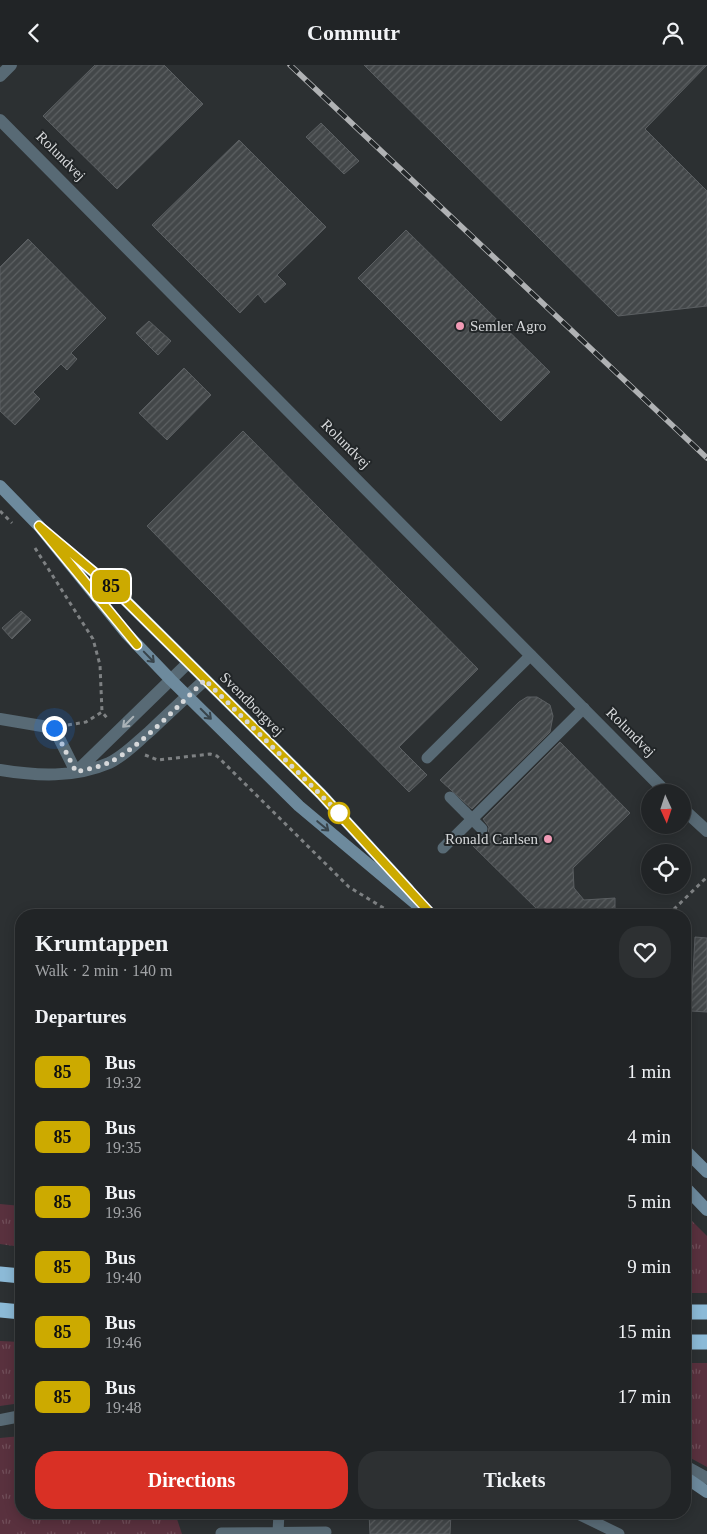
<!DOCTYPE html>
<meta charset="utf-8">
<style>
:root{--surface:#212426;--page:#2d3032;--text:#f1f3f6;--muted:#a2a4a7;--line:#3e4143;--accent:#d93025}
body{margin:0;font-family:"Times New Roman",serif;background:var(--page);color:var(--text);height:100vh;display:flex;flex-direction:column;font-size:19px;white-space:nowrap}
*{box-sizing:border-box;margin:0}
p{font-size:16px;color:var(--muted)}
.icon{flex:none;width:28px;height:28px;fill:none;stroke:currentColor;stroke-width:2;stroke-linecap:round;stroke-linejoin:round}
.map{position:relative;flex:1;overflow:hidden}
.drawer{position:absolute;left:15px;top:844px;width:676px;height:610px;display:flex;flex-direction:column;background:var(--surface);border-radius:20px;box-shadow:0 2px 12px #0003,0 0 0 1px var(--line)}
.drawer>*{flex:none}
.badge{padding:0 10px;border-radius:8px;font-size:18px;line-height:32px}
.needle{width:32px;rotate:177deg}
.controls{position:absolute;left:641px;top:719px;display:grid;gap:10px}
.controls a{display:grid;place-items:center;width:50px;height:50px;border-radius:50%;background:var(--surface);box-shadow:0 2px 12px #0003,0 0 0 1px var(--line);font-size:25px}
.you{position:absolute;width:25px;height:25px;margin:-12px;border:4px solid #fff;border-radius:50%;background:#1a73e8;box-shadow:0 0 0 8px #1a73e833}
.map>.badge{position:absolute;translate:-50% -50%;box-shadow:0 0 0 2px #fff}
h2{padding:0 20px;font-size:19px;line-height:45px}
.round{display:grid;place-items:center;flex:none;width:52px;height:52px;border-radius:20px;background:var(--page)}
.summary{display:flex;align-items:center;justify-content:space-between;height:85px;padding:0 20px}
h1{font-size:24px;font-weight:800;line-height:38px}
.button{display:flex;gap:10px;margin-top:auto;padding:10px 20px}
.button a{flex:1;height:58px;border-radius:20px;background:var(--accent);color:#fff;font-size:20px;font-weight:800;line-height:58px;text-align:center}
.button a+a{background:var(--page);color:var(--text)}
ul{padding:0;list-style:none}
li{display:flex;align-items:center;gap:15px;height:65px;padding:0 20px}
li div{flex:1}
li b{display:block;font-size:19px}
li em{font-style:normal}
li .badge{min-width:55px;font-weight:700;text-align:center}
header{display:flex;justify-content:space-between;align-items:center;height:65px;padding:0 20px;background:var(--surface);font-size:22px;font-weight:800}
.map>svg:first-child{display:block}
</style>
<header><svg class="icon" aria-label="back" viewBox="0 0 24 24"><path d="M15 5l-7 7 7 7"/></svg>Commutr<svg class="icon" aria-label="person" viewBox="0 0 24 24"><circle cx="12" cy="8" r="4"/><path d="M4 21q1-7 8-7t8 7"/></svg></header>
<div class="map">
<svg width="707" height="1469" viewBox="0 0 707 1469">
<defs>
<pattern id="grass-tufts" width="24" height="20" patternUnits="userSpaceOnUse" patternTransform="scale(1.25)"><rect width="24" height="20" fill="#59313e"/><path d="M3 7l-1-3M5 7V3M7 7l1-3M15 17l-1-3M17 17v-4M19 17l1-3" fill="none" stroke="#704e59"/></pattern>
<pattern id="building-hatch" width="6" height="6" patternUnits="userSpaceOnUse" patternTransform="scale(1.25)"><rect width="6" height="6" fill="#434749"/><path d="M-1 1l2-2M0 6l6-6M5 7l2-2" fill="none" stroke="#5d6163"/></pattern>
</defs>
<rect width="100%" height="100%" fill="#2c3032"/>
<path fill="url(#grass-tufts)" d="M0 1139 21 1141V1182L0 1179Z
M685 1149 707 1171V1228H685Z
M0 1276 21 1277V1338L0 1341Z
M685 1298H707V1402L685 1390Z
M21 1371V1448H175L182 1469H0V1373Z"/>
<path fill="url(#building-hatch)" stroke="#5b5f62" d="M95 0H164L203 39 117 124 43 51Z
M364 0H707L645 64 707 126V241L618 251Z
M321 58 359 96 344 109 306 72Z
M239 75 326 162 277 210 286 219 265 238 258 229 240 248 152 160Z
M406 165 550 307 501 356 358 213Z
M28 174 106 253 71 288 77 294 67 305 61 299 33 327 40 334 15 360 0 346V202Z
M149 256 171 276 158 290 136 268Z
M184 303 211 330 167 375 139 348Z
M243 366 478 604 399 682 427 710 409 727 147 461Z
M21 546 31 555 12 574 2 563Z
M527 632H537L550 640 553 651 550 667 472 744 440 715 519 637Z
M560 677 630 748 573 803 574 823 584 835 615 833V850H543L469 777 476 769 483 771 488 769 489 762 483 754Z
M695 872 707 873V947L691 946Z
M369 1448H451L450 1469H370Z"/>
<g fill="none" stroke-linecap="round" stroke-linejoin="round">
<path stroke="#7e8183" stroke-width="3" stroke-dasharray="4 4" stroke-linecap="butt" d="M0 446 12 458
M35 483 93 574 100 600 102 647
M68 660 86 657 102 647 108 654
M145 690 158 695 210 689 217 691 349 822 395 850
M668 850 707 812"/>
<path stroke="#586a75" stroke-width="11" d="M427 693 531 590
M450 732 465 747
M443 783 584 643
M576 1448 619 1469
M278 1467 279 1448
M221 1468 326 1467"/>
<path stroke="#586a75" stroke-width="12" d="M0 55 667 728
M0 654 54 663 76 707
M0 705C37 711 74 713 109 698 124 691 137 677 149 667 167 650 186 632 205 615
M77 706 188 598
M682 743 707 766"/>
<path stroke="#586a75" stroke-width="12" d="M0 11 11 0
M0 1355 21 1351
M685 1401 707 1413"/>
<path stroke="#6d8a9d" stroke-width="12" d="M0 421 39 461 126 568 171 615 299 741 429 850
M62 481 114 524 321 729 408 824
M685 1085 707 1107
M685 1122 707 1145
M685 1412 707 1427"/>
<path stroke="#8cbad7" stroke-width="15" d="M0 1209 21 1211
M0 1245 21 1247
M685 1247H707
M685 1277H707"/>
<defs>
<path id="rail" d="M290 0 707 393"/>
</defs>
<use href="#rail" stroke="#b0b2b4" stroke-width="5.5"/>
<use href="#rail" stroke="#222628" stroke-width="4" stroke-dasharray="11" stroke-linecap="butt"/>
<path stroke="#586a75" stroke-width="11" d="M465 747 482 764"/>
</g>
<defs><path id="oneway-shaft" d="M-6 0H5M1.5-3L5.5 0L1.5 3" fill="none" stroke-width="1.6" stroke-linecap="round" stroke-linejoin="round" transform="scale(1.25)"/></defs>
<g stroke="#38444b">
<use href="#oneway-shaft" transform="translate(149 592) rotate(46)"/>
<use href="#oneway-shaft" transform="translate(206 649) rotate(45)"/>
<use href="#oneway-shaft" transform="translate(323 761) rotate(40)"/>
</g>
<use stroke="#aab2b7" href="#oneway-shaft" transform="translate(128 657) rotate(135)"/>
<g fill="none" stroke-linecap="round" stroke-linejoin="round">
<defs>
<path id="line" d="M137 580 39 461 114 524 321 729 432 850"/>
</defs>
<use href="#line" stroke="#fff" stroke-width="11"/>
<use href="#line" stroke="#ca0" stroke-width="8"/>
<path stroke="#d6d8da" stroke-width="5" stroke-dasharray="0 9" d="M54 663 76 707C88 704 100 702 110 697 139 683 181 638 205 615L339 748"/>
</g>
<g fill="#f09ab5" stroke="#222628" stroke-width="2">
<circle cx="460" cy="261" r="5"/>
<circle cx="548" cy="774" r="5"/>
</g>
<circle fill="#fff" stroke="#ca0" stroke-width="2.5" cx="339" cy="748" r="10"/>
<g text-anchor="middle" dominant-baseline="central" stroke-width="4" stroke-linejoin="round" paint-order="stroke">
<g font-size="15" fill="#d6d8da" stroke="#222628">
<text transform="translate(61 91) rotate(45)">Rolundvej</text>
<text transform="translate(346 379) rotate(45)">Rolundvej</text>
<text transform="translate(252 639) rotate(45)">Svendborgvej</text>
<text transform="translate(631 667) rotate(45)">Rolundvej</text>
</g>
<g font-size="15" fill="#d6d8da" stroke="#222628" text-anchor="start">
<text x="470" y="261">Semler Agro</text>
<text x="538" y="774" text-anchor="end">Ronald Carlsen</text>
</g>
</g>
</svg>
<div class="controls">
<a><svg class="needle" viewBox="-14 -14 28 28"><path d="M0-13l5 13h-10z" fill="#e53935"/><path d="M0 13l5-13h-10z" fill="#a2a4a7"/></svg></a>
<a><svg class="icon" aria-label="locate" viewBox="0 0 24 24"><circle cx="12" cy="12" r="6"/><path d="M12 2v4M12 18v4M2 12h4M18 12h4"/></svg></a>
</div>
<div class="you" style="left:54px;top:663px"></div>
<b class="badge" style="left:111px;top:521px;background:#ca0;color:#111">85</b>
<section class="drawer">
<div class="summary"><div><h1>Krumtappen</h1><p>Walk · 2 min · 140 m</p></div><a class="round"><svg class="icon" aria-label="heart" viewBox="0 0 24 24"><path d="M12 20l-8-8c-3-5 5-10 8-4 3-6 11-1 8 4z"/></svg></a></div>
<h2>Departures</h2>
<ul>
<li><span class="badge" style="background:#ca0;color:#111">85</span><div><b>Bus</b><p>19:32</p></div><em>1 min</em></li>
<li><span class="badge" style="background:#ca0;color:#111">85</span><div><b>Bus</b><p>19:35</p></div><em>4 min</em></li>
<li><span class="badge" style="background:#ca0;color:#111">85</span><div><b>Bus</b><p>19:36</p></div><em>5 min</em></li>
<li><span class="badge" style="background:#ca0;color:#111">85</span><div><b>Bus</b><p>19:40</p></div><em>9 min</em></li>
<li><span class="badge" style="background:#ca0;color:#111">85</span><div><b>Bus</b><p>19:46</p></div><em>15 min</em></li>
<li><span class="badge" style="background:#ca0;color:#111">85</span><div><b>Bus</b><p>19:48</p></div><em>17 min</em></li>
</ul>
<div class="button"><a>Directions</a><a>Tickets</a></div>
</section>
</div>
